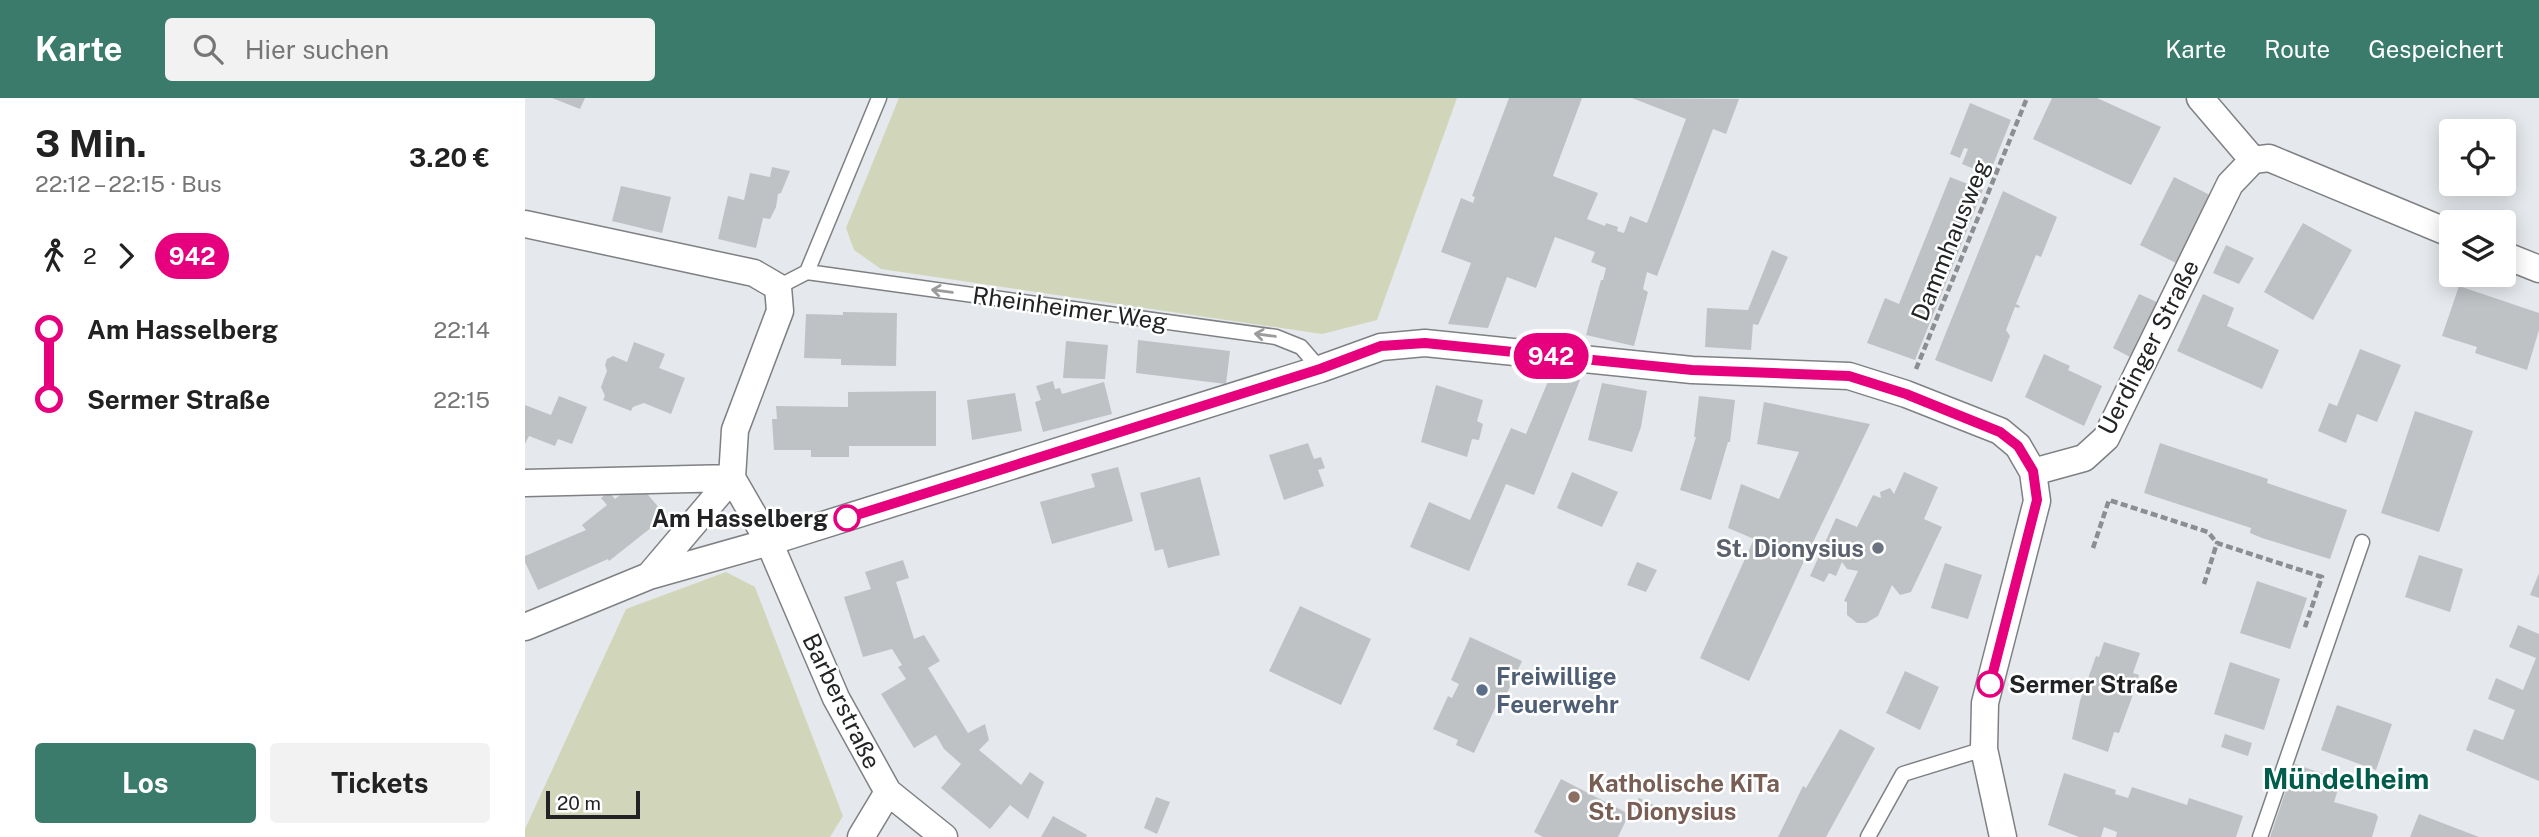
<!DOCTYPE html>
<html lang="de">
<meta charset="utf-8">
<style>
:root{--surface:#fff;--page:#f2f2f2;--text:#222;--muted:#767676;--accent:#3a7b6b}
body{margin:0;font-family:"Public Sans",sans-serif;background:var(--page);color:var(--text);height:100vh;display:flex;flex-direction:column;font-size:26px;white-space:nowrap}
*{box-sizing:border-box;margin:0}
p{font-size:23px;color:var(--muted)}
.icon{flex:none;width:38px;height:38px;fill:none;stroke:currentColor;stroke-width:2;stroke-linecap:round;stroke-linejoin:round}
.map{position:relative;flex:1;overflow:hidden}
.drawer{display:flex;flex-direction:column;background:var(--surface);width:525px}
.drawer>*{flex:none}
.badge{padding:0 14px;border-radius:23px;font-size:24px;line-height:46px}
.fabs{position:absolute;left:1914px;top:21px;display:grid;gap:14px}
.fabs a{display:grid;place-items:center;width:77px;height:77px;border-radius:7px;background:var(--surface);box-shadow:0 4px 18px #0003;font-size:35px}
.scale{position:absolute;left:21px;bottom:18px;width:94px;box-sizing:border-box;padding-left:7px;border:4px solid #222325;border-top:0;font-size:19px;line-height:24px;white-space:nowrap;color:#222325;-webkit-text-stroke:5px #fff;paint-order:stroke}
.map>.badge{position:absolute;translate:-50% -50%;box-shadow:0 0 0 4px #fff}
.legs{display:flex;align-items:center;gap:10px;height:77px;padding:0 35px;font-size:23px}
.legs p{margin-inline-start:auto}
.headline{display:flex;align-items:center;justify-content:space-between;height:119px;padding:0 35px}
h1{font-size:38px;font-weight:700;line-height:52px}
.cta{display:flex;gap:14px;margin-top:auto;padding:14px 35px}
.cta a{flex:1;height:80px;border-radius:7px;background:var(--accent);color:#fff;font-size:28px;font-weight:700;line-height:80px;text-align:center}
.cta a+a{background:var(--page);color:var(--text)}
ul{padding:0 35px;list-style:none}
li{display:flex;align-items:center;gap:24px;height:70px;font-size:26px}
li i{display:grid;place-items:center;width:10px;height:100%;margin:0 9px;background:currentColor}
li i::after{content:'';width:18px;height:18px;margin:-9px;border:5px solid;border-radius:50%;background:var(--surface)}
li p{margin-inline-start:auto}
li:first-child i{background:linear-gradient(#0000 50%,currentColor 0)}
li:last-child i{background:linear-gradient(currentColor 50%,#0000 0)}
header{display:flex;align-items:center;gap:42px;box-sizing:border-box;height:98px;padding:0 35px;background:var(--accent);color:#fff}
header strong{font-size:33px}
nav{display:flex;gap:38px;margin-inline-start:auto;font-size:24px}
.search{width:490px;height:63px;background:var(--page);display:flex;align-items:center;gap:18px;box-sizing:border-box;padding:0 24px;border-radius:7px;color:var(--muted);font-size:26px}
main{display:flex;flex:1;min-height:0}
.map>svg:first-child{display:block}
</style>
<header>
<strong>Karte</strong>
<div class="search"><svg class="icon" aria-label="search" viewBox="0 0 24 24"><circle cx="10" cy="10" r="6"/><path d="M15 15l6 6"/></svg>Hier suchen</div>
<nav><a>Karte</a><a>Route</a><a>Gespeichert</a></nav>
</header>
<main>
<section class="drawer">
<div class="headline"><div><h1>3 Min.</h1><p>22:12 – 22:15 · Bus</p></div><b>3.20 €</b></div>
<div class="legs"><svg class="icon" aria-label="walk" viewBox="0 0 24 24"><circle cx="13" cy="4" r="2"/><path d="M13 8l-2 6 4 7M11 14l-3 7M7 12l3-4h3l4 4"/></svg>2<svg class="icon" aria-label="forward" viewBox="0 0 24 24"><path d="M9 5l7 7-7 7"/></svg><b class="badge" style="background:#e6007e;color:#fff">942</b></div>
<ul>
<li><i style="color:#e6007e"></i><b>Am Hasselberg</b><p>22:14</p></li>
<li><i style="color:#e6007e"></i><b>Sermer Straße</b><p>22:15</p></li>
</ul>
<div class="cta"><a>Los</a><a>Tickets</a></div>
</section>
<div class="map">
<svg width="2014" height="739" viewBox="0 0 2014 739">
<rect width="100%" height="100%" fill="#e5e8ec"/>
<path fill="#d1d6ba" d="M374 0H932L852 222 797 236 356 171 329 152 321 130Z
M201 474 230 489 318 718 305 739H0V731L101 511Z"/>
<path fill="#bfc2c5" d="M27 0H60L55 11Z
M984 0H1057L1028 78 1073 95 1062 121 1080 128 1081 125 1093 129 1092 133 1099 135 1105 118 1122 125 1161 21 1107 0 1214 1 1201 36 1188 31 1132 178 1122 174 1118 191 1123 194 1109 248 1061 237 1076 182H1078L1081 170 1066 164 1070 154 1030 139 1011 190 982 179 963 230 923 226 946 165 916 154 936 100 948 105 950 99 947 98Z
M1527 0H1572L1636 29 1606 87 1508 41Z
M1445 5 1486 22 1464 77 1437 66 1443 51 1439 50 1435 60 1425 56Z
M247 69 265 73 256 95 253 96 251 109 245 121 238 120 231 150 193 141 203 98 219 102 225 75 245 79Z
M1425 79 1458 92 1390 262 1342 245 1360 200 1374 206Z
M1649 79 1685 97 1651 165 1615 147Z
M96 88 146 99 137 135 87 123Z
M1478 93 1532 119 1516 159 1511 157 1491 206 1495 208 1494 210 1490 209 1481 232 1485 238 1467 284 1410 262Z
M1778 125 1827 152 1788 222 1739 194Z
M1701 147 1729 160 1714 186 1688 175Z
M1247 152 1263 159 1233 227 1228 226 1226 252 1180 249 1182 210 1223 212Z
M1934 188 2014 215V232L2002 272 1950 255 1952 249 1917 238Z
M1614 196 1634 205 1607 260 1588 250Z
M1678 196 1709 210 1702 228 1754 252 1737 291 1652 253Z
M318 214 372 215 371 268 316 267V261L279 260 281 216 318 217Z
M613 242 705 253 701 286 611 275Z
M541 243 583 247 580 281 538 280Z
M109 244 140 256 134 270 160 280 146 316 119 305 108 309 106 313 78 302 80 298 76 289 82 273 80 267 82 261 88 258 102 264Z
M1835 251 1876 267 1852 324 1832 316 1821 345 1793 333 1804 305 1812 308Z
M1519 256 1545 268 1543 272 1577 288 1559 328 1500 299Z
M1024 281 1055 282 1009 397 981 386 944 473 885 449 904 404 945 422 986 330 1001 336Z
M528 283 530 291 535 290 537 296 579 284 587 316 518 334 510 304 516 302 511 288Z
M1077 285 1122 293 1116 329 1107 354 1063 342Z
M911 287 958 302 952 323 958 326 954 342 947 341 942 359 896 344Z
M411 293V348H324V359H286V352H249L247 321H252L251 308 323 309V294Z
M490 295 497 333 447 342 442 302Z
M34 298 62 309 47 346 33 341 30 348 4 338 0 346V307L26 317Z
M1174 298 1210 302 1205 344H1203L1186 402 1155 392 1171 339H1169Z
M1239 304 1345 326 1279 463 1224 583 1175 560 1229 441 1203 430 1216 386 1254 401 1274 354 1232 346Z
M1890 313 1948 333 1914 434 1856 415Z
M783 345 789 361 796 359 800 370 793 372 799 388 759 402 744 357Z
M1635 345 1743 381 1742 385 1822 412 1805 461 1737 440 1725 435 1726 430 1619 395Z
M593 369 608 423 527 446 515 404 570 389 566 376Z
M1047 374 1093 394 1077 429 1032 410Z
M1379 374 1413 389 1399 421 1417 429 1386 494 1375 497 1367 487 1353 518 1341 525H1332L1322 517V504L1319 503 1333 473 1322 471 1317 464 1311 478 1304 475 1299 484 1285 478 1311 420 1332 429 1348 397 1356 400 1355 394 1365 390 1369 396Z
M675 379 695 457 643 470 638 451 630 453 615 395Z
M119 392 141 418 84 463 83 461 13 492 0 464V458L61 432 57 427 82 407 76 400 84 394 90 401 99 394Z
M1894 457 1938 471 1925 514 1880 499Z
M378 462 384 480 371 484 389 541 399 537 415 563 403 570 443 635 460 626 464 642 454 652 496 687 505 674 519 684 503 721 485 707 465 731 416 690 436 666 419 651 411 637 389 650 356 596 381 581 373 569 377 567 367 551 338 559 319 499 346 491 340 474Z
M1112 464 1132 472 1121 494 1102 487Z
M1420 465 1457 477 1443 521 1406 510Z
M2014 475V500L2005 497Z
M1732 483 1782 500 1765 551 1715 535Z
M775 508 846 541 816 607 744 573Z
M1993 527 2014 536V683L1941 652 1949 631 1978 642 1990 612 1963 601 1971 580 1998 592 2011 560 1984 549Z
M945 539 997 563 977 606 973 604 949 655 931 647 933 642 908 631 923 598 927 600 934 586 926 582Z
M1579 544 1615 555 1608 575 1614 577 1610 591 1594 635 1589 634 1583 654 1547 641 1555 603 1571 558 1574 559Z
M1705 564 1755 581 1739 632 1689 616Z
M1380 573 1414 589 1395 632 1361 615Z
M1812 607 1867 626 1851 672 1796 652Z
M1315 631 1350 650 1301 739H1253L1278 688 1281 690Z
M1700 636 1727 645 1723 658 1696 649Z
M1770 666 1816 682 1809 704 1851 716 1853 719 1847 739H1745Z
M1539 675 1591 692 1590 696 1603 700 1607 689 1662 707 1664 700 1718 718 1711 739H1591L1592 734 1579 729 1576 739H1554L1523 727Z
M1036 681 1104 716 1093 739H1018L1009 734Z
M631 699 645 704 632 736 619 730Z
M1114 700 1135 710 1129 721 1108 710Z
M1894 716 1954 739H1885Z
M528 718 562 737 561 739H516Z"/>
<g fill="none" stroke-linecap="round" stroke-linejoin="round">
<defs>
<path id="service" d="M282 174 751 239 776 249 795 271
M253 189 282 174 354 0
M1343 739 1378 676 1459 651
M1735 739 1837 444"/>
<path id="minor" d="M1675 0 1728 62
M0 126 229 175 253 189 255 213 210 332 207 380 244 444 311 600 363 694 419 739
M1979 157 2014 171
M1508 374 1559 360 1581 340 1705 86 1728 62 1744 60 1927 136
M0 385 207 380
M124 478 207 380
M0 529 124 478 244 444 795 271 856 249 900 245 1167 272 1324 278 1381 296 1475 333 1493 348 1508 374 1512 403 1460 605 1459 651 1478 739
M336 739 363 694"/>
</defs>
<use href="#service" stroke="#7e8084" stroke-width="17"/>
<use href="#minor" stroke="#7e8084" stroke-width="29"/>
<path stroke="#8c8e92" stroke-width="4.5" stroke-dasharray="7 3.5" stroke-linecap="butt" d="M1391 271 1502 0
M1568 450 1584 402 1683 434 1692 445
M1679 486 1692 445 1797 479 1779 532"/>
<use href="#service" stroke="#fff" stroke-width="14"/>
<use href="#minor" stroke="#fff" stroke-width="26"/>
</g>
<defs><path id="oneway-shaft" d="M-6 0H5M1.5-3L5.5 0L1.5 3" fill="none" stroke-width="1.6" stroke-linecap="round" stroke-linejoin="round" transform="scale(1.75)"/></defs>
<g stroke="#9c9c9d">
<use href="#oneway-shaft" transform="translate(417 193) rotate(-172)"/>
<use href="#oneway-shaft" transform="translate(740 237) rotate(-172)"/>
</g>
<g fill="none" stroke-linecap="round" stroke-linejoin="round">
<defs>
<path id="line-1" d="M322 420 795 271 856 248 900 245 1167 272 1324 278 1381 296 1475 334 1493 348 1508 373 1512 402 1465 586"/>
</defs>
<use href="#line-1" stroke="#fff" stroke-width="16"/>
<use href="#line-1" stroke="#e6007e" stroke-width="10"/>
</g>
<g fill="#fff" stroke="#e6007e" stroke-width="3.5">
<circle cx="322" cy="420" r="12"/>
<circle cx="1465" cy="586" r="12"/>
</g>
<circle fill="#6b7280" stroke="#fff" stroke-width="2.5" cx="1353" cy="450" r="7"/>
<circle fill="#5c6f8a" stroke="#fff" stroke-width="2.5" cx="957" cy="592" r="7"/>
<circle fill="#8d6e63" stroke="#fff" stroke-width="2.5" cx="1049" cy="699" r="7"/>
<g text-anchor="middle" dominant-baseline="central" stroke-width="5" stroke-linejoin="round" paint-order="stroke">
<g font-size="24" fill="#222325" stroke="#fff">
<text transform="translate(1425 142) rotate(-68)">Dammhausweg</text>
<text transform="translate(545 210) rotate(8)">Rheinheimer Weg</text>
<text transform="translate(1623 249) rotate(-63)">Uerdinger Straße</text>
<text transform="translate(317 603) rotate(64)">Barberstraße</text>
</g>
<g font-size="24" font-weight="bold" fill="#222325" stroke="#fff" text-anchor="end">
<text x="303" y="420">Am Hasselberg</text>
<text x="1484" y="586" text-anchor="start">Sermer Straße</text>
</g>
<g font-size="24" font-weight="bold" fill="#5b616d" stroke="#fff" text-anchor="end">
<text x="1339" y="450">St. Dionysius</text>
</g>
<g font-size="24" font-weight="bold" fill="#4e5e75" stroke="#fff" text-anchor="start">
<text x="971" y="578">Freiwillige<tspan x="971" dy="28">Feuerwehr</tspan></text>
</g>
<g font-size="24" font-weight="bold" fill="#785e54" stroke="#fff" text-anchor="start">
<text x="1063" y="685">Katholische KiTa<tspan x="1063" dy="28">St. Dionysius</tspan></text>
</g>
<g font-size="28" font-weight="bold" fill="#005c4b" stroke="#fff">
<text x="1821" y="680">Mündelheim</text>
</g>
</g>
</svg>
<div class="fabs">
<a><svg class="icon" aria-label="locate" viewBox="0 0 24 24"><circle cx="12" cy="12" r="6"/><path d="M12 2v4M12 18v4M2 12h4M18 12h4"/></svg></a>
<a><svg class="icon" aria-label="layers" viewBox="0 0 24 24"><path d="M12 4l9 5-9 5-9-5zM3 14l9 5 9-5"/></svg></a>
</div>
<div class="scale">20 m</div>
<b class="badge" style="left:1026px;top:258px;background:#e6007e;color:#fff">942</b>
</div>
</main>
